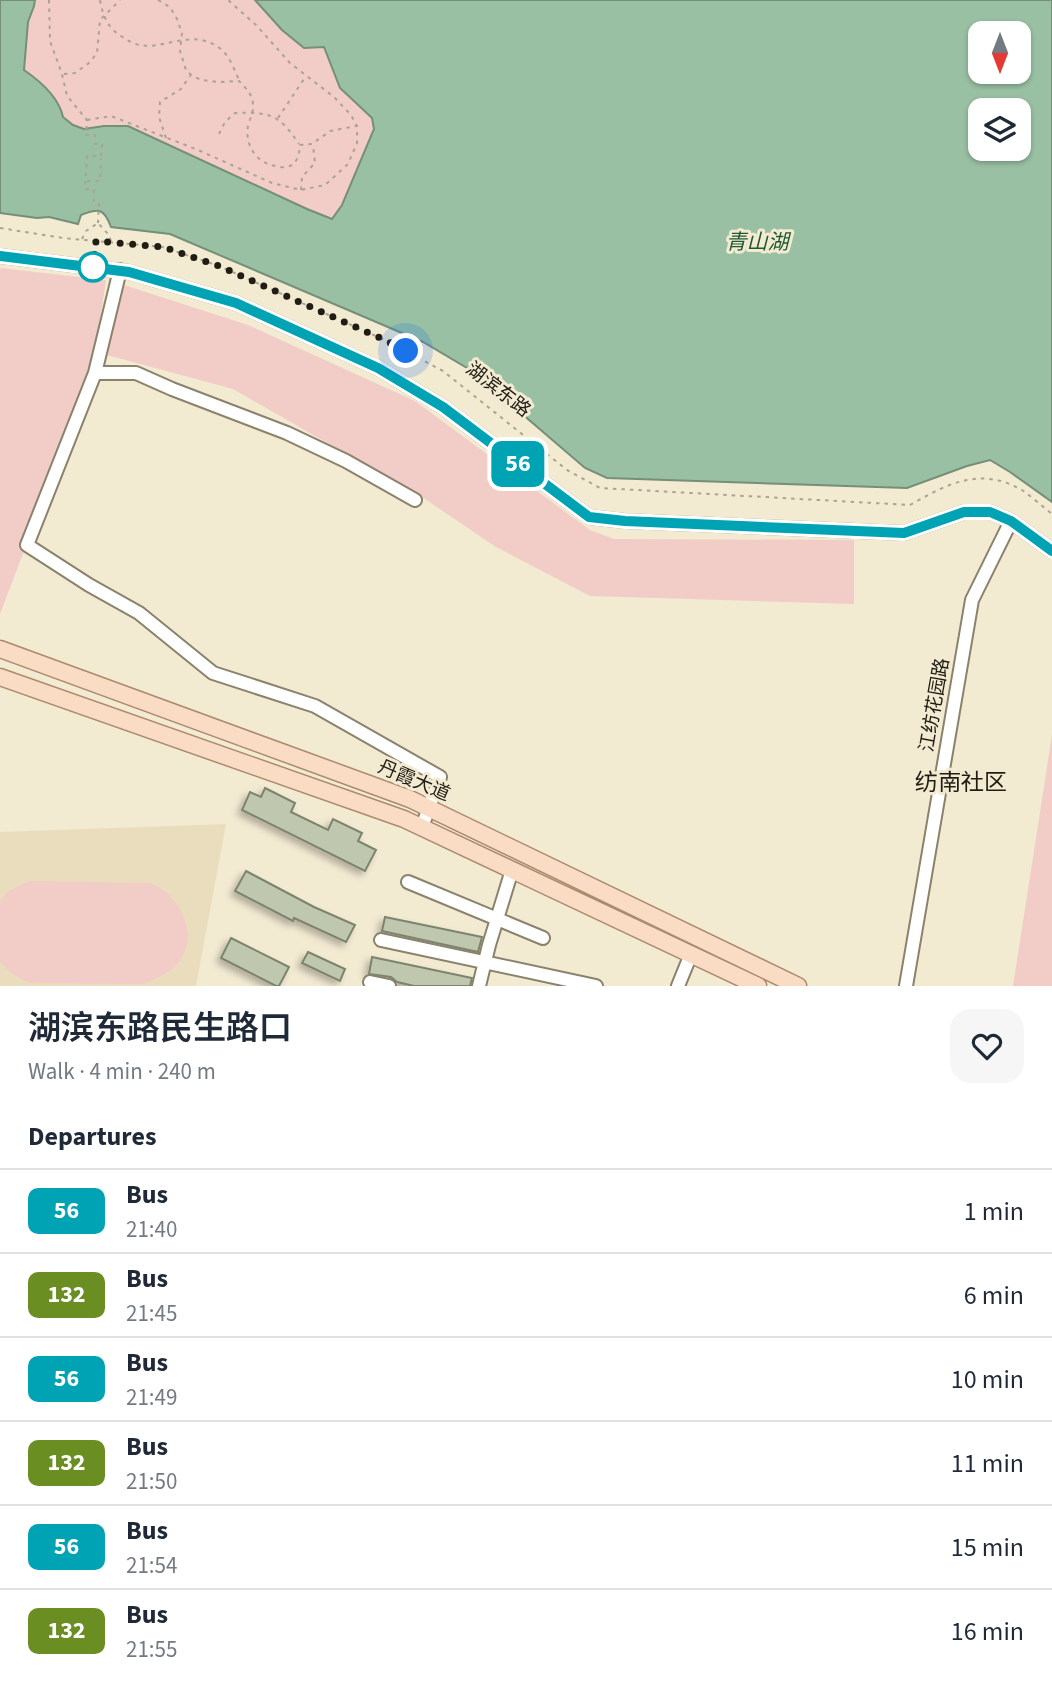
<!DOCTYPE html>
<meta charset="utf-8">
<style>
:root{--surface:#fff;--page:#f6f6f7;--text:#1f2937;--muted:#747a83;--line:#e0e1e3}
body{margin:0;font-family:"Source Sans 3","Noto Sans SC",sans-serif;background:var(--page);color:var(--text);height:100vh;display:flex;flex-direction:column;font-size:26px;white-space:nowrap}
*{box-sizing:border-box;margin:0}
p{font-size:23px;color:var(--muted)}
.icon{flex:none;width:38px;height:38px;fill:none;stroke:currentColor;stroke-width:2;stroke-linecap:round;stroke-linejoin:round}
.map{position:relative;height:986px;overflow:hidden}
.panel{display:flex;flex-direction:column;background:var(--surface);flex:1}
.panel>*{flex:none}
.badge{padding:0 14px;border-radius:10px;font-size:24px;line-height:46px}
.needle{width:46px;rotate:180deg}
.tools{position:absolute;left:968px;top:21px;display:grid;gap:14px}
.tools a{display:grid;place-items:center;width:63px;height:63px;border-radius:14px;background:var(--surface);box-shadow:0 2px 5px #0004;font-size:35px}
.you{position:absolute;width:35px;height:35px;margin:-18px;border:5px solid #fff;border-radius:50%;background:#1a73e8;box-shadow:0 0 0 10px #1a73e833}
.map>.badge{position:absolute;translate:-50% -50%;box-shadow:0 0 0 4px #fff}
h2{padding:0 28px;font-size:26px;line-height:63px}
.round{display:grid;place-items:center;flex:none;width:74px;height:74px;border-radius:21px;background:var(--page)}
.overview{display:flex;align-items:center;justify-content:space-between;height:119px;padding:0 28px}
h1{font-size:33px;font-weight:600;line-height:52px}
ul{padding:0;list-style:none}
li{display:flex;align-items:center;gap:21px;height:84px;padding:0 28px;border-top:2px solid var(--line)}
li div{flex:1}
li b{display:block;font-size:26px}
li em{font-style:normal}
li .badge{min-width:77px;font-weight:700;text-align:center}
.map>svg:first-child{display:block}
</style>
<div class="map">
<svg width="1052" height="986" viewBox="0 0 1052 986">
<defs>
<filter id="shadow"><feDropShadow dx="-4" dy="4" stdDeviation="3.5" flood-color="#0004"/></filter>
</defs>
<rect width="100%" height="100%" fill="#f3ead2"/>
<path fill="#e9ddbe" d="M226 824 196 986H0V832Z"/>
<path fill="#f2ccc7" d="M35 0H255L282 30 304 48 324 46 340 88 372 118 375 129 342 205 332 219 307 209 129 127 104 126 84 129 73 125 63 117 24 70 28 22 34 6Z
M0 268 106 280 92 372 0 614Z
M124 285 248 325 415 401 590 530 614 539 854 540V604L590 596 496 547 425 499 233 389 107 355Z
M1052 735V986H1013Z
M29 881 149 883C180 893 202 937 177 964 168 974 155 979 143 984L29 983 11 973 0 962V901L7 892Z"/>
<path fill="#99c0a3" stroke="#758f78" stroke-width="2" fill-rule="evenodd" d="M0 0H35L34 6 28 22 24 70C40 81 59 98 63 117L73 125 84 129 104 126H128L307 209 332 219 342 205 374 129 372 118 340 88 324 47 304 48 282 30 255 0H1052V502L1010 472 990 460 967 466 907 488 607 478 585 468 472 371 423 342 170 234 111 227C104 208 99 208 81 215L78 224 49 217 37 218 0 213ZM980 33H1018V72H980ZM980 110H1018V149H980Z"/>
<path fill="#bfc7af" stroke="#7d846e" stroke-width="2" filter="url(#shadow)" d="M265 788 295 803 291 812 328 830 333 819 362 833 358 841 376 850 365 871 242 810 250 792 261 797Z
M246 871 314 907 355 925 346 942 294 918 293 921 235 891Z
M385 917 482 937 478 952 382 931Z
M231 938 289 967 279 986H276L221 958Z
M308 952 345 969 340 981 302 963Z
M372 957 472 978 470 986H414L397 982 391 977 369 974Z"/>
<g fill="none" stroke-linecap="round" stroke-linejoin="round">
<defs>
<path id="minor" d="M0 256 129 272 236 303 378 368 443 407 589 517 625 521 904 533 964 512H990L1011 521 1052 551
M120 270 95 373 27 545 89 585 139 613 213 673 315 706 440 777 422 827
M95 373H136L172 389 287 433 346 461 415 500
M408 882 543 938
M381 940 596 986
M370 982 389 986
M479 986 489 945 512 870
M678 986 691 954
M906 986 972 600 1011 521"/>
<path id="major" d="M0 649 410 799 798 986
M0 677 404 819 758 986"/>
</defs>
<use href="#minor" stroke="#8a826c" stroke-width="16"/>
<use href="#major" stroke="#ab8a6e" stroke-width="19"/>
<path stroke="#aba491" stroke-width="2" stroke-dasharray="3.5 5" stroke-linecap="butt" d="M49 0 50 41 62 74 67 96 87 120 86 135H95V144H102L101 156H87L85 189 94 190V201L99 202 98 223
M100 0C103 16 107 27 121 36 127 40 133 44 140 45 163 50 188 30 215 45 229 53 233 67 239 80
M158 0 170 7 177 19 182 33 180 51 186 70 191 75 201 80 219 82 239 81C246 88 252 94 253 104 254 112 250 118 248 126 245 143 254 160 271 165 276 166 282 168 287 167 298 164 299 154 300 145L312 144 330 131 356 126
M64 74 75 73 89 63 97 53 100 20 120 0
M278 118 306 76
M87 120 111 116 198 150 272 183 301 190 325 185 336 175 348 164 357 143V126L351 115 334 97 290 63 256 25 228 0
M219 134 225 122 235 113C270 112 279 114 299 144
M166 138 159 117 160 102 181 89 190 76
M87 181H100L101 158
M301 190 302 177 315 163 313 145
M0 228 63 238 163 247 219 266 387 341 443 371 567 470 600 488 910 505C947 484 980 466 1022 490 1032 497 1042 506 1052 514
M82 239 86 231 98 223 109 235 111 241"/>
<use href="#minor" stroke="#fff" stroke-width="12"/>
<use href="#major" stroke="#fadcc5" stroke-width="16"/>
</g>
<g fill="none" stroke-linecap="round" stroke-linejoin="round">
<defs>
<path id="line" d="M0 256 129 272 236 303 378 368 443 407 589 517 625 521 904 533 964 512H990L1011 521 1052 551"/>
</defs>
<use href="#line" stroke="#fff" stroke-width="16"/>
<use href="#line" stroke="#00a3b4" stroke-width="10"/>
<path stroke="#201d15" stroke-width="7" stroke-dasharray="0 12.6" d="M93 267 96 241 163 247 219 266 387 341 406 351"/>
</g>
<circle fill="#fff" stroke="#00a3b4" stroke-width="3.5" cx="93" cy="267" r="14"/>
<g text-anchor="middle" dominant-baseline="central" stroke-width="6" stroke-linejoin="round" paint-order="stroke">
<g font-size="19" fill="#201d15" stroke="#f3ead2">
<text transform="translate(498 390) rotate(38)">湖滨东路</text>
<text transform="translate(935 705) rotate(-80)">江纺花园路</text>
<text transform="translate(414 781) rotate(23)">丹霞大道</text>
</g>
<g font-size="21" font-style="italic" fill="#1d5933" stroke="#f3ead2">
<text x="757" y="242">青山湖</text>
</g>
<g font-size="23" fill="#201d15" stroke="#f3ead2">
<text x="961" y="782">纺南社区</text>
</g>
</g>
</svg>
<div class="tools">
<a><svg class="needle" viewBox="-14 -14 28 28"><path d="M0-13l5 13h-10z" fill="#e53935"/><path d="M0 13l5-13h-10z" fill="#747a83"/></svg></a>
<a><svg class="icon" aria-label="layers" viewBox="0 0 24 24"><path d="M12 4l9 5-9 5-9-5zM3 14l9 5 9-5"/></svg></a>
</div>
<div class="you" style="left:406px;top:351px"></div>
<b class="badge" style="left:518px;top:464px;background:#00a3b4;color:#fff">56</b>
</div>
<section class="panel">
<div class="overview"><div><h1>湖滨东路民生路口</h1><p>Walk · 4 min · 240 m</p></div><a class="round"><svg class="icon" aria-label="heart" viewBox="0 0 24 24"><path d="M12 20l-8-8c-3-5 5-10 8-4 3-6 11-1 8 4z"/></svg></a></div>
<h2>Departures</h2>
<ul>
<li><span class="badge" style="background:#00a3b4;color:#fff">56</span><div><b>Bus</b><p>21:40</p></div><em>1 min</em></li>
<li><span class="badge" style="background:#6b8e23;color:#fff">132</span><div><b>Bus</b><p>21:45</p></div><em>6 min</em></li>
<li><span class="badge" style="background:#00a3b4;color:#fff">56</span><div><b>Bus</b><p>21:49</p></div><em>10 min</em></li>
<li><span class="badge" style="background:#6b8e23;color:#fff">132</span><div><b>Bus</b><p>21:50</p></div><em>11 min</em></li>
<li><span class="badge" style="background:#00a3b4;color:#fff">56</span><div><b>Bus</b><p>21:54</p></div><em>15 min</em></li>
<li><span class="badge" style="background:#6b8e23;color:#fff">132</span><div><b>Bus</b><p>21:55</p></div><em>16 min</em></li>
</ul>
</section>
